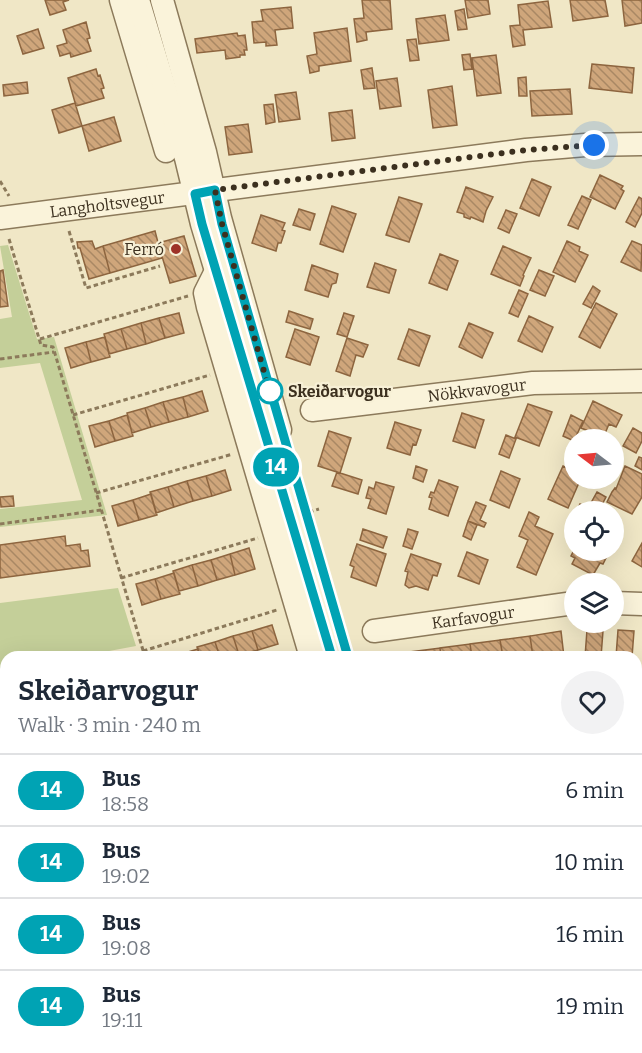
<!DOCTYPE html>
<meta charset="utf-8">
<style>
:root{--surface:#fff;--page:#f2f2f3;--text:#1f2937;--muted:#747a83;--line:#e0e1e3}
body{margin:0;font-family:Bitter,serif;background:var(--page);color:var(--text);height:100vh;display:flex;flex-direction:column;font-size:22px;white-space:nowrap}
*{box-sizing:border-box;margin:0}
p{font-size:20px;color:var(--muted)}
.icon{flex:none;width:33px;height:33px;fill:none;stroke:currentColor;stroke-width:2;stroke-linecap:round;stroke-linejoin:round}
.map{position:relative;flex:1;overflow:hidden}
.details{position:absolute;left:0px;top:651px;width:642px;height:402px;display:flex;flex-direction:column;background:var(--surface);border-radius:18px 18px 0 0;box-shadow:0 6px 24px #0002}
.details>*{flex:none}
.badge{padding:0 12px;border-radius:20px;font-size:21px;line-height:39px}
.needle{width:39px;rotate:286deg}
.tools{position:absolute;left:564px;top:429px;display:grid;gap:12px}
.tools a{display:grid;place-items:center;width:60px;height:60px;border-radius:50%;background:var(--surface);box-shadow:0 6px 24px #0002;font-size:30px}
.you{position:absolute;width:30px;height:30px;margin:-15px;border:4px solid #fff;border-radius:50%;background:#1a73e8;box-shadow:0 0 0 9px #1a73e833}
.map>.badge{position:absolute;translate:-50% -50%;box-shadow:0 0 0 3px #fff}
.round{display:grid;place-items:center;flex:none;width:63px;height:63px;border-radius:32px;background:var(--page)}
.overview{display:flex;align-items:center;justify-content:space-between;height:102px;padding:0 18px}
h1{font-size:28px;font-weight:700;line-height:45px}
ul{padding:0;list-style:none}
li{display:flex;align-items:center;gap:18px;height:72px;padding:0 18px;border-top:2px solid var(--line)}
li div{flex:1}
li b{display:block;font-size:22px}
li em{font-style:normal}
li .badge{min-width:66px;font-weight:700;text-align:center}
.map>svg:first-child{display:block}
</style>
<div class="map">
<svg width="642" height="1053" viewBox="0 0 642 1053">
<defs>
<pattern id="park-tufts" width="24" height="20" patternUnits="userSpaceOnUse" patternTransform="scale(1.5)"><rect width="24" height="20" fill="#c4cf99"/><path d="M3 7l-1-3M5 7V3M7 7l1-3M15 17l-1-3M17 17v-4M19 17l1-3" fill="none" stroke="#a9b283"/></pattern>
<pattern id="building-back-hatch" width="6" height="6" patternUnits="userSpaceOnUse" patternTransform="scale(1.5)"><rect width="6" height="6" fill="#cfa67b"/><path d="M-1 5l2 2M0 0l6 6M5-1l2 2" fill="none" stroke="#a98864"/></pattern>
</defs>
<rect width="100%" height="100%" fill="#f0e7c6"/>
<path fill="#c4cf99" d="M8 245 37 339 54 337 107 515 0 527V509L82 500 40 363 0 368V319L12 317 0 246Z
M118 588 136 646 77 657H6V670L0 671V603Z
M642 904V946L636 949V907Z"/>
<path fill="url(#park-tufts)" d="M639 738 642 739V793L636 795V748Z"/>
<path fill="url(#building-back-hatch)" stroke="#8d653f" stroke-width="1.5" d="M45 0H69L63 2 66 10 50 15Z
M362 0H390L392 29 366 32 367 40 357 42 354 19 364 18Z
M465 0H488L490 14 468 18Z
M570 0H605L608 16 573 21Z
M622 0H642V23L625 26Z
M548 1 552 27 523 30 525 45 513 47 510 26 520 25 518 5Z
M291 7 293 28 275 30 277 45 266 46V42L254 43 252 22 263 21 261 10Z
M464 9 467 29 458 30 455 11Z
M445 15 449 40 419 44 416 19Z
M86 22 90 38 87 39 91 51 71 57 70 53 60 56 57 46 67 43 63 30Z
M347 28 351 61 319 66V71L310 73 307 56 317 54 314 33Z
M38 29 44 48 23 54 17 36Z
M237 33 238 36 245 35 247 50H244L245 55H240V57L226 59 225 50 197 53 195 39Z
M416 39 419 60 410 61 407 40Z
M470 54 472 69 464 70 462 55Z
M496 55 501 93 477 96 472 58Z
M592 64 634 68 632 93 589 88Z
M372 68 375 88 364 89 361 70Z
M96 69 98 76 100 75 104 88 101 89 104 98 76 106 68 78Z
M526 77 527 96H519L518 78Z
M397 78 401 106 380 109 376 81Z
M27 82 28 93 4 96 3 85Z
M452 86 457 125 433 128 428 90Z
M570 89 572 114 532 116 530 91Z
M296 92 300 119 279 122 275 95Z
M75 103 82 126 59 133 52 110Z
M273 104 275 122 266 124 264 105Z
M352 110 355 138 332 141 329 113Z
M114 117 121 141 89 151 82 126Z
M248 124 252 152 229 155 225 127Z
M600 175 623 186 621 189 624 191 615 209 590 197Z
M532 179 551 187 539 216 520 208Z
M466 187 493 197 486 211 483 222 471 217 470 219 464 217V214L457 212Z
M582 196 591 200 578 229 568 225Z
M399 197 422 204 409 242 386 235Z
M639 197 642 199V213L635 227 626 222Z
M332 206 356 214 343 252 320 244Z
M299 209 315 214 310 230 293 225Z
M506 210 517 214 509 233 498 228Z
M261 215 285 223 282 230 285 231 281 243H278L276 251 252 243Z
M155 231 162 258 110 273 103 246Z
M184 236 196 276 170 283 158 243Z
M92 241 95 249 103 246 110 273 89 279 80 248H78L77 242Z
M567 241 580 247 579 251 588 255 575 282 553 272Z
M632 241 642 245 641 271 621 262Z
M503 246 531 258 523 275 524 276 520 286 491 274Z
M440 254 458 261 447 290 429 283Z
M375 263 396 270 389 293 367 287Z
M312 265 338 274 336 283 332 284 328 297 305 290Z
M3 270 8 306 0 307V271Z
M539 270 554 276 545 296 530 290Z
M593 286 600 291 591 308 583 304Z
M519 290 528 294 518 317 509 313Z
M596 303 617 314 600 348 579 337Z
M289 311 313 319 310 329 286 322Z
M179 313 184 333 165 338 159 318Z
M344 313 354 316 347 337 337 334Z
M529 316 553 327 542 352 518 341Z
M159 318 165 338 146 344 141 323Z
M141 323 146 344 127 349 121 329Z
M469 323 493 333 482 358 459 347Z
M121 329 127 349 109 354 104 334Z
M295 329 319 337 310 365 286 357Z
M409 329 430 336 419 366 398 359Z
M105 337 110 357 91 362 86 342Z
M347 338 368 345 363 357 356 355 350 376 336 371Z
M86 342 91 362 71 368 65 348Z
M202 391 208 411 188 417 183 397Z
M183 397 188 417 169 422 163 402Z
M593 401 622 415 616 427 609 424 604 436 606 437 605 440H588L591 432 581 428Z
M163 402 169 422 151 427 145 408Z
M528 404 552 412 539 446 515 437Z
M145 408 151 427 132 433 127 413Z
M462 413 484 420 475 448 453 441Z
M127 415 133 436 115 441 109 421Z
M571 415 583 421 574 441 563 436Z
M109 421 115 441 95 447 89 426Z
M395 422 421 430 416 445 413 444 410 455 387 448Z
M633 428 642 433V441L636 453 623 446Z
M329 431 351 438 340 473 318 466Z
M506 435 516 439 509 458 499 454Z
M639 457 642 458V470L635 466Z
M416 466 427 470 423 482 413 478Z
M563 466 574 472V478H581L568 508 548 499Z
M625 466 642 474V497L632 514 607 502 612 492 615 488 616 489Z
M225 470 231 490 212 496 206 476Z
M501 471 520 479 509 508 490 500Z
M337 472 362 480 358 494 332 486Z
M206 476 212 496 193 501 187 481Z
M439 480 458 487 448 516 429 509 432 498 429 497 431 492 434 493Z
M187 481 193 501 174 507 168 487Z
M376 482 394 487 386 514 368 508 371 499 366 498 369 487 374 489Z
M168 487 174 507 156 513 150 492Z
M597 492 606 497 598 512H590L587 510Z
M151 494 157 515 139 520 133 500Z
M13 496 14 506 1 507 0 497Z
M133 500 139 520 118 526 112 506Z
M476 502 486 506 480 520 486 523 484 527 468 521Z
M580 504 589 508 587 512H576Z
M529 512 539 517 535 526 553 534 536 575 517 567 528 540 519 536Z
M468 521 477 525 471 540 463 536Z
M363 529 387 537 383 548 360 540Z
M408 529 418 532 412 549 403 546Z
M65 536 66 546 80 544 81 551 88 550 90 566 0 578V545Z
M642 543V567L632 561Z
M357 544 386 554 376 586 351 577 354 567 350 565Z
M249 548 255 569 235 575 230 554Z
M574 550H610L603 564 600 563 593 575 572 564 575 558 571 556Z
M467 552 488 560 479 584 458 576Z
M230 554 235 575 217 580 211 560Z
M411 554 441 564 437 576 433 575 428 590 416 586 409 588 405 585 408 572 405 571Z
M211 560 217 580 198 586 192 565Z
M192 565 198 586 179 591 173 571Z
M174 573 180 594 161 599 155 579Z
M155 579 161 599 142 605 136 584Z
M272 625 278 644 258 650 252 631Z
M587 630 603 631 601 657H585Z
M618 630 634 631 632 657H616Z
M252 631 258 650 239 655 233 636Z
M561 631 564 657H533L530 636Z
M233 636 239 655 220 657 215 642Z
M530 636 533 657H503L500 640Z
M500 640 503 657H472L470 644Z
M215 642 220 657H200L197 647Z
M470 644 472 657H441L440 648Z
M440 648 441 657H411L410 652Z
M198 649 200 657H178V655Z
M410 652 411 657H380V656Z
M642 1023V1053H511L508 1047H636V1025Z
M132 1047H171L150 1048V1053H132Z
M367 1047H388L390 1053H369Z
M367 1047 369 1053 350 1052 365 1047Z
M397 1047H416L418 1053H390L388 1050Z"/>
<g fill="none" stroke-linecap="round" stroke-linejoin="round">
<defs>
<g id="minor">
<path d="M121 0 166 151"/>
<path d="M138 0 186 158 202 224 332 657"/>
<path d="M162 0 205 152 220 218 280 430"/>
<path id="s1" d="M0 218 526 150 585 145 642 144"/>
<path d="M216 271 205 293 208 307 311 657"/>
<path id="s2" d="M312 410 533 383 642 381"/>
<path d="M614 603 642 604"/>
<path id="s3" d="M374 631 574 603"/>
<path d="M0 746H6"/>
<path d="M0 968 6 969"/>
<path d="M480 1047 482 1053"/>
</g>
</defs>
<use href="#minor" stroke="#8c7a5b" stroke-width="25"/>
<path stroke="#8c7a5b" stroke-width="3" stroke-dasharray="4.5 3" stroke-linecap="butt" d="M0 181 9 196
M69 231 86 288 160 266
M9 239 41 345 53 347 145 657
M40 339 188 296
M0 359 54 352
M73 415 210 375
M96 493 233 454
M309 512 319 509
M0 524 101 510
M121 578 258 538
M143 651 277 610
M636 715 642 716
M636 735 642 718
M636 875 642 876
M261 1047 263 1053
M303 1053 322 1047"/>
<use href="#minor" stroke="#faf3da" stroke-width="22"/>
</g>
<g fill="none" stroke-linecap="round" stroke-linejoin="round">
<defs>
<path id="line" d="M332 657 202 224 195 194 215 190 222 224 348 657"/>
</defs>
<use href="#line" stroke="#fff" stroke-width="14"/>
<use href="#line" stroke="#00a3b4" stroke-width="9"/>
<path stroke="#3c301f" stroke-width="6" stroke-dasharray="0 10.8" d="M270 391 271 396 222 224 215 190 526 150 594 145"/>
</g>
<circle fill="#9e3228" stroke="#f7f0d6" stroke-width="2" cx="176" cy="249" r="6"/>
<circle fill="#fff" stroke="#00a3b4" stroke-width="3" cx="270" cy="391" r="12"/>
<g text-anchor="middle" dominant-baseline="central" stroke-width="4.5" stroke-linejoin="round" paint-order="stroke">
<g font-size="16" fill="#3c301f" stroke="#f7f0d6">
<text stroke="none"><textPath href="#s1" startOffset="108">Langholtsvegur</textPath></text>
<text stroke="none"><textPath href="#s2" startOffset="166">Nökkvavogur</textPath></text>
<text stroke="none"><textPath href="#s3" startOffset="100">Karfavogur</textPath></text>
</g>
<g font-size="16" fill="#3c301f" stroke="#f7f0d6" text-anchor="end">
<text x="164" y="249">Ferró</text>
</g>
<g font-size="16" font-weight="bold" fill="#3c301f" stroke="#f7f0d6" text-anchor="start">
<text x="288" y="391">Skeiðarvogur</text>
</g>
</g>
</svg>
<div class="tools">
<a><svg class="needle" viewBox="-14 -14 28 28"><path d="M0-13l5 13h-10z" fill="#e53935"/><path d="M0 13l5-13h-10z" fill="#747a83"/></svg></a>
<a><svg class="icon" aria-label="locate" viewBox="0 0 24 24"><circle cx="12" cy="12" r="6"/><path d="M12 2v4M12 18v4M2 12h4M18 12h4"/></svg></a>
<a><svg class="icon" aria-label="layers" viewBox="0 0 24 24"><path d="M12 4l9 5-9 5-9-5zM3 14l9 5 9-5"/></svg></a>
</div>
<div class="you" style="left:594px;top:145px"></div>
<b class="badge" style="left:276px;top:467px;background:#00a3b4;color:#fff">14</b>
<section class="details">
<div class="overview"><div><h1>Skeiðarvogur</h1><p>Walk · 3 min · 240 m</p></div><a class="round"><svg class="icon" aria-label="heart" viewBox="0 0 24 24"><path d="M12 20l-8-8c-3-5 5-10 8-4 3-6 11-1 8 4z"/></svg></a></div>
<ul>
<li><span class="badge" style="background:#00a3b4;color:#fff">14</span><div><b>Bus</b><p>18:58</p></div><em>6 min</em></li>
<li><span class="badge" style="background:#00a3b4;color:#fff">14</span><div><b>Bus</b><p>19:02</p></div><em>10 min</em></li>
<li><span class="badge" style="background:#00a3b4;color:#fff">14</span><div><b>Bus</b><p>19:08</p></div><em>16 min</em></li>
<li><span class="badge" style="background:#00a3b4;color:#fff">14</span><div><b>Bus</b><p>19:11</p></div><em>19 min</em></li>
</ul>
</section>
</div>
